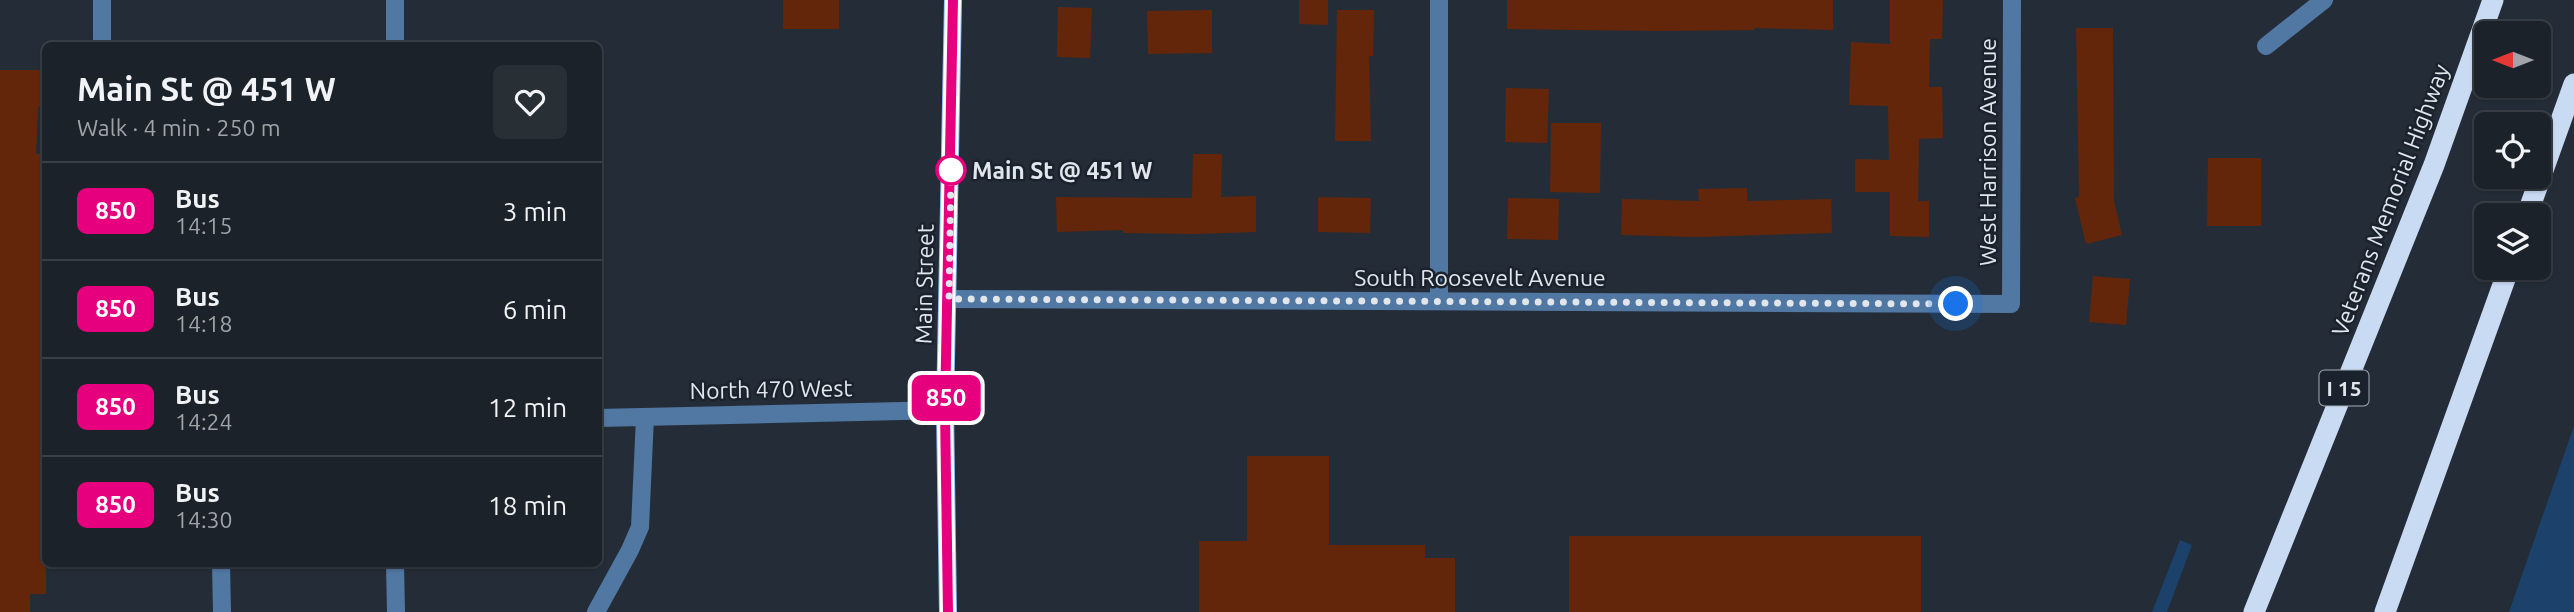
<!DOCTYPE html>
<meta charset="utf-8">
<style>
:root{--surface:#1b2229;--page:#282f35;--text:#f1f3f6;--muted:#a0a4a8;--line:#393f46}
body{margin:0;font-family:Ubuntu,sans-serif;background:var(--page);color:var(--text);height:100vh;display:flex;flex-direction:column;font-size:26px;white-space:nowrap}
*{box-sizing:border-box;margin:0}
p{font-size:23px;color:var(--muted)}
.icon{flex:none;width:38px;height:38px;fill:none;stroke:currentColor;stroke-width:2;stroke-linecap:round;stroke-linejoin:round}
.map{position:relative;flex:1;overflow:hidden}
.details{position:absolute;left:42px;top:42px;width:560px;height:525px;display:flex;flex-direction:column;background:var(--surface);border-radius:10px;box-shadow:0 2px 5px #0004,0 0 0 2px var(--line)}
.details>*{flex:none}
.badge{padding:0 14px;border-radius:10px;font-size:24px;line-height:46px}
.needle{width:46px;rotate:270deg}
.controls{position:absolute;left:2474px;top:21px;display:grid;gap:14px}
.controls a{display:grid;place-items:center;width:77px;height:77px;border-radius:10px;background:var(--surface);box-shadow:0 2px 5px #0004,0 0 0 2px var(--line);font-size:35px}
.you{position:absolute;width:35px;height:35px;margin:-18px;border:5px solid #fff;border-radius:50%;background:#1a73e8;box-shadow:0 0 0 10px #1a73e833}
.map>.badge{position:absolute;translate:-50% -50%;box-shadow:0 0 0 4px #fff}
.round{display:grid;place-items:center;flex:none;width:74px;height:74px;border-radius:10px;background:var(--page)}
.overview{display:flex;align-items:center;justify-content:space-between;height:119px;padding:0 35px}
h1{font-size:33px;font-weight:600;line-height:52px}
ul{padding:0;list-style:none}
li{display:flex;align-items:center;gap:21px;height:98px;padding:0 35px;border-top:2px solid var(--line)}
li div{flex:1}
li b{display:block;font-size:26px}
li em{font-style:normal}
li .badge{min-width:77px;font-weight:700;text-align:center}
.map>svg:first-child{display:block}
</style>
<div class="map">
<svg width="2574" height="612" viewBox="0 0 2574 612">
<rect width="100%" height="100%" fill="#242d37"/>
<path fill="#1c416b" d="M2574 426V612H2509Z
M2180 540 2192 545 2167 612H2152Z"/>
<path fill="#64260a" d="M783 0H839V29H783Z
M1299 0H1328V25L1299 24Z
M1507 0H1833V30L1754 28V30L1659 31 1507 29Z
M1890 0H1943L1942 39H1930L1929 87H1942L1943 138 1919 139 1918 201H1929V237L1890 236V192H1855V159L1889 160 1888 106 1849 105 1851 42 1890 44Z
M1058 7 1092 8 1090 58 1057 57Z
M1212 10V53L1148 54 1147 11Z
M1337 10H1374L1373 56H1369L1371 141H1335Z
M2076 28H2113L2114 201 2122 235 2086 244 2075 198 2079 197Z
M0 70H46V107H38L36 154H46V180L42 179 41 277H46V594H30V612H0Z
M1506 88 1549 89 1547 143 1505 142Z
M1551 123H1601L1600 193 1550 192Z
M1193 154H1222L1221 197 1256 196V232L1195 234 1123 233V230L1057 232 1056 197 1192 198Z
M2208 158H2261V226H2207Z
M1747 188V201L1831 199 1832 233 1697 237 1621 235 1622 199 1699 201 1698 189Z
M1318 197 1371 198 1370 233 1318 232Z
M1508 198 1559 199 1558 240 1507 239Z
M2093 276 2130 279 2126 325 2089 322Z
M1247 456H1329V545H1425V558H1455V612H1199V541H1247Z
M1569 536H1921V612H1569Z"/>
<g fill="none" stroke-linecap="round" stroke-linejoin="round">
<path stroke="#5177a3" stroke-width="18" d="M1439 0V301
M102 46V0
M395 46V0
M2266 46 2324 0
M949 299 2011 304 2012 0
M598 418 945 410
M221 564 222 612
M395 564 396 612
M596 612 630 550 640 527 645 417"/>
<path stroke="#93c0f7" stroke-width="18" d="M948 612 945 410 953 0"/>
<path stroke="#c9dbf2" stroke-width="21" d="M2527 215 2574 84
M2254 612 2434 165 2493 0
M2385 612 2509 268"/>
</g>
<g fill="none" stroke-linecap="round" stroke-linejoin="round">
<defs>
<path id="line" d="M948 612 945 410 953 0"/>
</defs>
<use href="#line" stroke="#fff" stroke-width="16"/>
<use href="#line" stroke="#e6007e" stroke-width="10"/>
<path stroke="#e1e6ed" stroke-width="7" stroke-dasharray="0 12.6" d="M951 170 949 299 1956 304"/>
</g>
<circle fill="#fff" stroke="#e6007e" stroke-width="3.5" cx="951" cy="170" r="14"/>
<g text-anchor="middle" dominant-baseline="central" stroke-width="5" stroke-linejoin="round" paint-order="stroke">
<rect fill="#1a232d" stroke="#a5acb3" stroke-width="2" x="2319.5" y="370.5" width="49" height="35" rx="5"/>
<g font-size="21" font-weight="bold" fill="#e1e6ed">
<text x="2344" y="388">I 15</text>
</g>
<g font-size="23" fill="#e1e6ed" stroke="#1a232d">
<text transform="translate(1987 152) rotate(-90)">West Harrison Avenue</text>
<text transform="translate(2390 200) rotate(-69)">Veterans Memorial Highway</text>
<text x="1480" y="277">South Roosevelt Avenue</text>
<text transform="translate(924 284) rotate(-89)">Main Street</text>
<text transform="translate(771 389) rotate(-1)">North 470 West</text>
</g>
<g font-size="23" font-weight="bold" fill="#e1e6ed" stroke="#1a232d" text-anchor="start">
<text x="972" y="170">Main St @ 451 W</text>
</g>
</g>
</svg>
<div class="controls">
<a><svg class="needle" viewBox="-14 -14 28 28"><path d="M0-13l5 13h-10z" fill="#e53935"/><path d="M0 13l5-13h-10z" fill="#a0a4a8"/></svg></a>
<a><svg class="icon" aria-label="locate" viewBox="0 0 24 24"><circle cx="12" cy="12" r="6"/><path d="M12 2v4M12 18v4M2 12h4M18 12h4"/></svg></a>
<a><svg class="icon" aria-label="layers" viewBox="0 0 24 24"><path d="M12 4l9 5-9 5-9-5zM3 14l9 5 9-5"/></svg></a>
</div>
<div class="you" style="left:1956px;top:304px"></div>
<b class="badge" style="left:946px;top:398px;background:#e6007e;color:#fff">850</b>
<section class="details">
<div class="overview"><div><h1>Main St @ 451 W</h1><p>Walk · 4 min · 250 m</p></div><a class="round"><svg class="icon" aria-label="heart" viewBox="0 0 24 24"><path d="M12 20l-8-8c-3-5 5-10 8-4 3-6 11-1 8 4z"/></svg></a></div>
<ul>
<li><span class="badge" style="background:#e6007e;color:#fff">850</span><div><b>Bus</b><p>14:15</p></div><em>3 min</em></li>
<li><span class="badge" style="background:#e6007e;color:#fff">850</span><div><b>Bus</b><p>14:18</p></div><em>6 min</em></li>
<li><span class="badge" style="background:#e6007e;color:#fff">850</span><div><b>Bus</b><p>14:24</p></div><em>12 min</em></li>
<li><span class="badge" style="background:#e6007e;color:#fff">850</span><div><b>Bus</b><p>14:30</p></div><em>18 min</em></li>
</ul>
</section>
</div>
